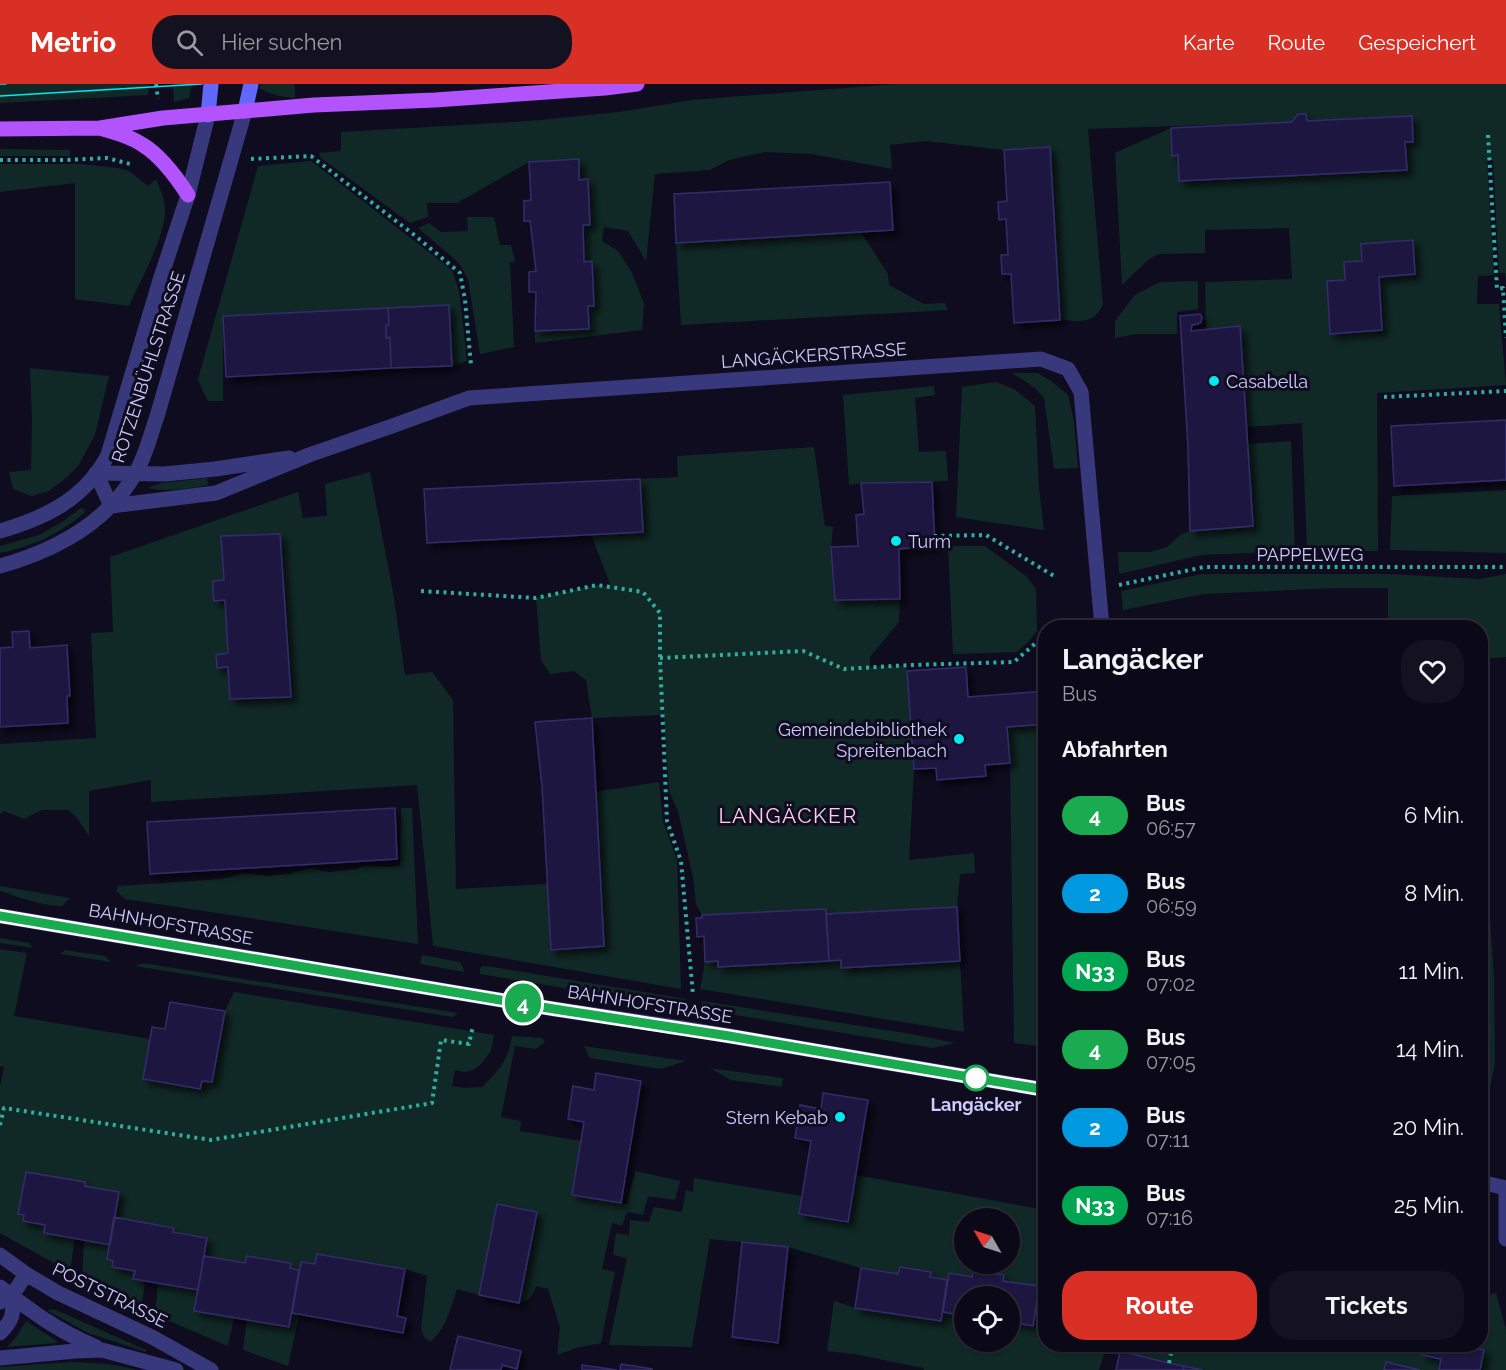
<!DOCTYPE html>
<html lang="de">
<meta charset="utf-8">
<style>
:root{--surface:#0b0917;--page:#141220;--text:#f1f3f6;--muted:#9a9aa1;--line:#2b2a36;--accent:#d93025}
body{margin:0;font-family:Raleway,sans-serif;background:var(--page);color:var(--text);height:100vh;display:flex;flex-direction:column;font-size:22px;white-space:nowrap}
*{box-sizing:border-box;margin:0}
p{font-size:20px;color:var(--muted)}
.icon{flex:none;width:33px;height:33px;fill:none;stroke:currentColor;stroke-width:2;stroke-linecap:round;stroke-linejoin:round}
.map{position:relative;flex:1;overflow:hidden}
.details{position:absolute;left:1038px;top:536px;width:450px;height:732px;display:flex;flex-direction:column;background:var(--surface);border-radius:24px;box-shadow:0 2px 4px #0004,0 0 0 2px var(--line)}
.details>*{flex:none}
.badge{padding:0 12px;border-radius:20px;font-size:21px;line-height:39px}
.needle{width:39px;rotate:309deg}
.controls{position:absolute;left:954px;top:1124px;display:grid;gap:12px}
.controls a{display:grid;place-items:center;width:66px;height:66px;border-radius:50%;background:var(--surface);box-shadow:0 2px 4px #0004,0 0 0 2px var(--line);font-size:30px}
.map>.badge{position:absolute;translate:-50% -50%;box-shadow:0 0 0 3px #fff}
h2{padding:0 24px;font-size:22px;line-height:54px}
.round{display:grid;place-items:center;flex:none;width:63px;height:63px;border-radius:24px;background:var(--page)}
.headline{display:flex;align-items:center;justify-content:space-between;height:102px;padding:0 24px}
h1{font-size:28px;font-weight:700;line-height:45px}
.cta{display:flex;gap:12px;margin-top:auto;padding:12px 24px}
.cta a{flex:1;height:69px;border-radius:24px;background:var(--accent);color:#fff;font-size:24px;font-weight:700;line-height:69px;text-align:center}
.cta a+a{background:var(--page);color:var(--text)}
ul{padding:0;list-style:none}
li{display:flex;align-items:center;gap:18px;height:78px;padding:0 24px}
li div{flex:1}
li b{display:block;font-size:22px}
li em{font-style:normal}
li .badge{min-width:66px;font-weight:700;text-align:center}
header{display:flex;align-items:center;gap:36px;box-sizing:border-box;height:84px;padding:0 30px;background:var(--accent);color:#fff}
header strong{font-size:28px}
nav{display:flex;gap:33px;margin-inline-start:auto;font-size:21px}
.search{width:420px;height:54px;background:var(--page);display:flex;align-items:center;gap:15px;box-sizing:border-box;padding:0 21px;border-radius:24px;color:var(--muted);font-size:22px}
.map>svg:first-child{display:block}
</style>
<header>
<strong>Metrio</strong>
<div class="search"><svg class="icon" aria-label="search" viewBox="0 0 24 24"><circle cx="10" cy="10" r="6"/><path d="M15 15l6 6"/></svg>Hier suchen</div>
<nav><a>Karte</a><a>Route</a><a>Gespeichert</a></nav>
</header>
<div class="map">
<svg width="1506" height="1286" viewBox="0 0 1506 1286">
<defs>
<filter id="shadow"><feDropShadow dx="5.5" dy="5.5" stdDeviation="3" flood-color="#0009"/></filter>
</defs>
<rect width="100%" height="100%" fill="#0f0c1f"/>
<path fill="#102926" fill-rule="evenodd" d="M0 0H149L148 11 0 19Z
M173 0H192L189 14 174 18Z
M261 0H295V14C282 13 272 11 259 4Z
M896 0H1506V198L1505 189H1499L1493 76 1487 75 1494 191 1478 192 1477 220H1499L1506 301 1377 309 1378 467H1307L1302 339 1247 343 1240 243 1206 246 1205 198 1292 195 1289 144 1205 146V169L1159 170 1148 176 1122 201 1115 69 1171 44 1172 72 1178 71 1180 97 1406 86 1405 58H1413L1411 32 1307 37 1306 30H1298L1292 38 1088 45 1103 221C1092 241 1081 237 1060 236L1050 63 1004 66 926 57 890 61 892 85 812 70 765 68 729 76 710 86 655 90 646 177 628 147 604 143 602 157 618 167 631 187 644 219 642 246 535 259V247L589 245 588 222 594 221 592 178H584L583 141H590L588 96H579V75L529 78 457 119H427L428 133 410 139 321 74 319 69 341 67V48L530 37 619 28 692 16Z
M0 65 70 66V72H0Z
M311 77 452 186 459 207 467 277 452 282 449 221 223 232V317H208L201 303 198 295 258 82Z
M0 80H81L118 84 129 87 148 102 156 95C161 106 166 118 165 131 161 161 141 195 129 222L75 215V99L0 108Z
M467 133H494L500 161H511L515 177 510 178 514 263 480 270 468 195 459 179 418 144 429 139 441 148 468 147Z
M861 148 888 190 889 201 924 220 945 219 948 226 681 241 676 159Z
M1198 197V225L1177 228V250H1137L1115 254V237L1135 211 1160 198Z
M30 284 109 292 95 351 78 382 66 394 49 407 31 412 13 405 9 388 31 386 32 336Z
M1012 289H1038L1051 297 1068 311 1074 337 1078 384 1054 385 1044 314 1035 304Z
M996 298 1014 305 1035 322 1039 404 1044 446 956 433 962 303Z
M934 302 935 311 915 314 919 368 946 367 948 397 861 399 849 401 843 311Z
M1291 357 1295 467 1201 471 1119 490 1118 468H1150L1167 463 1180 451 1190 447 1253 442 1248 360Z
M814 363 825 442 833 443 831 463 835 516 900 515 899 538 870 573V583L905 582 907 587 914 685 909 776 974 769 975 789 960 790 957 823 826 830V825L702 831 696 820 693 793 678 727 669 707 662 605 663 631 592 634 586 596 574 587 550 590 541 576 536 514 597 501 611 503 591 450 643 448 640 395 678 393 677 372Z
M370 388 393 508 405 591 432 588 453 616 456 805 548 800 551 866 604 862 595 708 659 698 663 737 677 776 681 905 433 862 417 701 151 718V696L89 707V752L76 733 68 726H42L24 735 4 727 0 730V660L96 654 91 549 113 548 110 473 298 408 303 434 327 432 325 400Z
M207 394 208 401C187 405 168 408 147 404L162 399Z
M1506 406V469L1390 466 1392 412Z
M81 424 85 426 84 429C58 451 33 462 0 469V462L39 451 62 438Z
M948 462H985L1027 493 1036 505 1037 547 1029 557 1017 568 953 570Z
M1202 490H1389L1481 495 1506 490V573L1481 575 1480 543H1388V504H1335L1204 510 1123 526 1121 507Z
M1045 640V963L1014 959 1010 679 1007 643Z
M1480 692 1494 892 1495 979 1481 1048Z
M401 724H412L418 860 125 815 116 807 118 802 221 795 245 789 269 792 289 790 309 784 329 788 357 785 363 782 390 783 400 782Z
M0 802 70 814 62 822C41 822 20 813 0 807Z
M0 854 29 859 33 864 0 859Z
M0 865 27 869 14 932 145 954 150 956 143 995 200 1005 202 997 212 998 225 927 234 908 494 951 491 967 481 980 473 986 465 988 455 986 452 1002 464 1004 482 1003C499 987 509 975 512 952L542 954 545 958 536 965 515 962 501 1033 521 1037 520 1047 581 1057 572 1111 627 1120 635 1087 680 1097 675 1116 648 1112 643 1131 627 1128 622 1142 612 1139 602 1185 615 1188 601 1259 576 1264 557 1271 560 1243 548 1205 536 1202C533 1211 529 1218 519 1219L537 1128 498 1120 479 1211 457 1205C451 1224 446 1245 430 1258L424 1253 421 1244 427 1192 405 1185 317 1170 315 1180 301 1178 299 1186 247 1172 245 1179 204 1172 207 1153 173 1148 174 1144 114 1133 85 1102V1098L26 1088 18 1130 24 1131 23 1137 45 1141 75 1154 70 1188 0 1149V1002L4 983 0 982Z
M65 866 105 872 111 878 60 870Z
M422 871 460 878 463 883 464 888 420 880Z
M841 876V884L960 877 964 948 700 905 705 878 718 877V883Z
M143 879 458 929 453 933 135 882Z
M483 882 493 883 686 915 684 924 480 890V884Z
M702 917 911 950 955 959 933 964 700 925Z
M584 962 686 977 661 985 590 974Z
M710 984 783 994 782 1003 731 996Z
M856 1091 1045 1126 1046 1260H1424L1441 1275 1439 1286H1420L1386 1278 1384 1286H1205L1106 1264 1099 1286H924L923 1284 854 1270 827 1267 834 1217 855 1224 941 1236 943 1228 964 1232V1257H1010V1238L1033 1241 1039 1202 1003 1197 1004 1191 973 1187 972 1193 949 1189 947 1196 930 1193 931 1188 900 1183 898 1190 861 1184 788 1163 710 1155 692 1263 609 1261 627 1174 613 1171 616 1149 629 1151 630 1136 649 1138 654 1123 682 1128 686 1106 693 1108 694 1094 802 1112 799 1130 848 1138ZM964 1134H1010V1179H964Z
M84 1156 110 1161 107 1175 113 1177 112 1183 135 1187 133 1195 145 1197 141 1226 82 1197Z
M158 1199 198 1206 194 1227 234 1234 228 1262 155 1231Z
M1496 1209 1506 1246V1286H1480L1484 1267 1466 1262 1467 1260H1480L1481 1213Z
M49 1225 56 1226 146 1266V1268L88 1249 48 1227Z
M292 1229 299 1231 288 1282 243 1266 247 1236 289 1243Z
M26 1237 57 1257V1259L7 1263 17 1252Z
M71 1278C93 1279 115 1279 136 1286H0V1283Z"/>
<path fill="#1e1940" stroke="#342b6b" stroke-width="1.5" filter="url(#shadow)" d="M1298 30H1306L1307 37 1412 32 1413 58H1405L1407 86 1179 97 1178 71 1172 72 1171 44 1292 38Z
M1050 63 1060 236 1014 239 1011 190H1002L1001 171H1008L1006 135 999 136 998 118 1007 117 1004 66Z
M579 75V96L588 95 590 141H583L584 178 592 177 594 222H588L589 245 535 247 536 208H529V188L536 187 530 137H524V117L531 116 529 78Z
M890 98 893 146 676 159 674 110Z
M1413 156 1415 190 1379 193 1382 246 1330 250 1327 197 1345 196 1344 178 1362 177 1361 160Z
M449 221 452 282 391 284 390 253 386 254V241H389L388 224Z
M388 224 389 241H386V254L390 253 391 284 226 293 223 232Z
M1200 230 1202 233 1201 238 1198 240 1192 241 1191 247 1240 242 1253 442 1190 447 1188 363 1180 232Z
M1506 336V396L1394 402 1391 342Z
M640 395 643 448 427 459 424 405Z
M932 398 935 462 899 465 900 515 835 516 831 463 858 462 856 431 864 430 861 399Z
M280 450 291 613 230 615 228 583 217 584 216 571 228 569 225 516 214 517 213 507V497L224 496 221 452Z
M29 547 30 564 67 561 70 612H67L68 639 0 643V564L13 563 12 548Z
M966 583 968 613 1046 607V640L1007 643 1010 679 985 681 986 692 937 696 936 684 914 685 907 587Z
M592 634 604 862 551 866 542 702 535 638Z
M395 724 397 775 150 790 147 738Z
M957 823 960 877 841 884V876L829 877 826 830Z
M826 825 829 877 718 883V877L705 878 704 852 697 853 696 834H702V831Z
M170 918 225 927 212 998 202 997 200 1005 143 995 152 943 165 945Z
M596 989 641 997 621 1119 572 1111 584 1038 568 1035 573 1002 594 1006Z
M823 1009 868 1016 848 1138 799 1130 811 1057 795 1054 800 1021 821 1025Z
M26 1088 85 1098V1102L119 1108 110 1161 44 1149 45 1141 23 1137 24 1131 18 1130Z
M497 1120 537 1128 519 1219 479 1211Z
M114 1133 174 1144 173 1148 207 1154 198 1206 133 1195 135 1187 112 1183 113 1177 107 1175Z
M742 1158 788 1163 778 1259 732 1253Z
M317 1170 405 1185 397 1232 406 1234 403 1249 292 1229 301 1178 315 1180Z
M204 1172 245 1179 247 1172 291 1179 290 1184 299 1186 289 1243 194 1227Z
M900 1183 931 1188 930 1193 947 1196 941 1237 855 1224 861 1184 898 1190Z
M973 1186 1004 1191 1003 1197 1039 1202 1033 1242 1010 1238V1212H964V1232L943 1228 949 1189 972 1193Z
M458 1252 521 1267 517 1285 502 1281 501 1286H450Z
M1424 1260H1467L1466 1262 1484 1266 1480 1286H1439L1441 1275 1422 1271Z
M1120 1267 1169 1279 1203 1286H1116Z
M1386 1278 1420 1286H1384Z
M621 1280 652 1285V1286H620Z
M582 1281 617 1286H582Z
M1184 1282 1203 1286H1183Z"/>
<g fill="none" stroke-linecap="round" stroke-linejoin="round">
<path stroke="#2faf9f" stroke-width="4" stroke-dasharray="3 4.5" stroke-linecap="butt" d="M156 0 158 15
M1488 51 1497 205 1503 204 1506 254
M251 75 311 72 413 150 460 189 465 216 471 281
M0 76H66L107 74 130 80
M1384 313 1506 307
M934 452 986 451 1054 492
M1119 501 1204 483H1506
M421 507 536 514 597 501 643 508 660 529V574L667 737 681 777 693 911
M660 574 803 567 844 585 910 581 1014 578 1046 550
M0 1041 4 1024 211 1056 432 1019 441 956 469 960 473 942
M1169 1279 1173 1260"/>
<path stroke="#38397d" stroke-width="15" d="M96 389 165 390 215 385 289 374
M96 389 111 422
M111 422 216 409 309 371 395 341 469 314 1041 275 1068 285 1081 308 1102 543
M0 447C45 434 85 415 108 371L161 193 188 111 208 31
M0 482C54 467 106 440 135 390 146 372 151 349 158 329L245 27
M1506 1104V1155
M0 1171 26 1190 58 1209 152 1253 211 1286
M0 1203C32 1228 58 1247 96 1263
M0 1218 12 1212 26 1190
M0 1249C13 1236 14 1230 12 1212
M0 1274 76 1267 102 1266 176 1286"/>
<path stroke="#38397d" stroke-width="15" d="M0 832 554 925 682 944 1046 1006
M1480 1098 1506 1104"/>
<path stroke="#6368fd" stroke-width="15" d="M245 27 251 0
M208 31 211 0"/>
<path stroke="#b353fd" stroke-width="15" d="M0 45 100 44 163 34 314 21 435 16 605 4 637 0
M103 45C117 49 131 53 143 61 161 72 177 94 188 111"/>
<path stroke="#03e9f3" stroke-width="1.5" d="M0 0H6
M0 12 202 0"/>
</g>
<g fill="none" stroke-linecap="round" stroke-linejoin="round">
<defs>
<path id="line" d="M0 832 554 925 729 952 1046 1006"/>
</defs>
<use href="#line" stroke="#fff" stroke-width="14"/>
<use href="#line" stroke="#1aaa50" stroke-width="9"/>
</g>
<g fill="#03e9f3" stroke="#0f0c1f" stroke-width="2">
<circle cx="1214" cy="297" r="6"/>
<circle cx="896" cy="457" r="6"/>
<circle cx="959" cy="655" r="6"/>
<circle cx="840" cy="1033" r="6"/>
</g>
<circle fill="#fff" stroke="#1aaa50" stroke-width="3" cx="976" cy="994" r="12"/>
<g text-anchor="middle" dominant-baseline="central" stroke-width="6" stroke-linejoin="round" paint-order="stroke">
<g font-size="18" fill="#cecbfe" stroke="#0f0c1f">
<text transform="translate(814 271) rotate(-4)">LANGÄCKERSTRASSE</text>
<text transform="translate(148 283) rotate(-72)">ROTZENBÜHLSTRASSE</text>
<text x="1310" y="470">PAPPELWEG</text>
<text transform="translate(171 840) rotate(10)">BAHNHOFSTRASSE</text>
<text transform="translate(650 920) rotate(9)">BAHNHOFSTRASSE</text>
<text transform="translate(110 1211) rotate(26)">POSTSTRASSE</text>
</g>
<g font-size="18" fill="#cecbfe" stroke="#0f0c1f" text-anchor="start">
<text x="1226" y="297">Casabella</text>
<text x="908" y="457">Turm</text>
<text x="947" y="645" text-anchor="end">Gemeindebibliothek<tspan x="947" dy="21">Spreitenbach</tspan></text>
<text x="828" y="1033" text-anchor="end">Stern Kebab</text>
</g>
<g font-size="18" font-weight="bold" fill="#cecbfe" stroke="#0f0c1f">
<text x="976" y="1020">Langäcker</text>
</g>
<g font-size="21" letter-spacing="1.5" fill="#fecdef" stroke="#0f0c1f">
<text x="788" y="731">LANGÄCKER</text>
</g>
</g>
</svg>
<div class="controls">
<a><svg class="needle" viewBox="-14 -14 28 28"><path d="M0-13l5 13h-10z" fill="#e53935"/><path d="M0 13l5-13h-10z" fill="#9a9aa1"/></svg></a>
<a><svg class="icon" aria-label="locate" viewBox="0 0 24 24"><circle cx="12" cy="12" r="6"/><path d="M12 2v4M12 18v4M2 12h4M18 12h4"/></svg></a>
</div>
<b class="badge" style="left:523px;top:919px;background:#1aaa50;color:#fff">4</b>
<section class="details">
<div class="headline"><div><h1>Langäcker</h1><p>Bus</p></div><a class="round"><svg class="icon" aria-label="heart" viewBox="0 0 24 24"><path d="M12 20l-8-8c-3-5 5-10 8-4 3-6 11-1 8 4z"/></svg></a></div>
<h2>Abfahrten</h2>
<ul>
<li><span class="badge" style="background:#1aaa50;color:#fff">4</span><div><b>Bus</b><p>06:57</p></div><em>6 Min.</em></li>
<li><span class="badge" style="background:#0099df;color:#fff">2</span><div><b>Bus</b><p>06:59</p></div><em>8 Min.</em></li>
<li><span class="badge" style="background:#00a651;color:#fff">N33</span><div><b>Bus</b><p>07:02</p></div><em>11 Min.</em></li>
<li><span class="badge" style="background:#1aaa50;color:#fff">4</span><div><b>Bus</b><p>07:05</p></div><em>14 Min.</em></li>
<li><span class="badge" style="background:#0099df;color:#fff">2</span><div><b>Bus</b><p>07:11</p></div><em>20 Min.</em></li>
<li><span class="badge" style="background:#00a651;color:#fff">N33</span><div><b>Bus</b><p>07:16</p></div><em>25 Min.</em></li>
</ul>
<div class="cta"><a>Route</a><a>Tickets</a></div>
</section>
</div>
